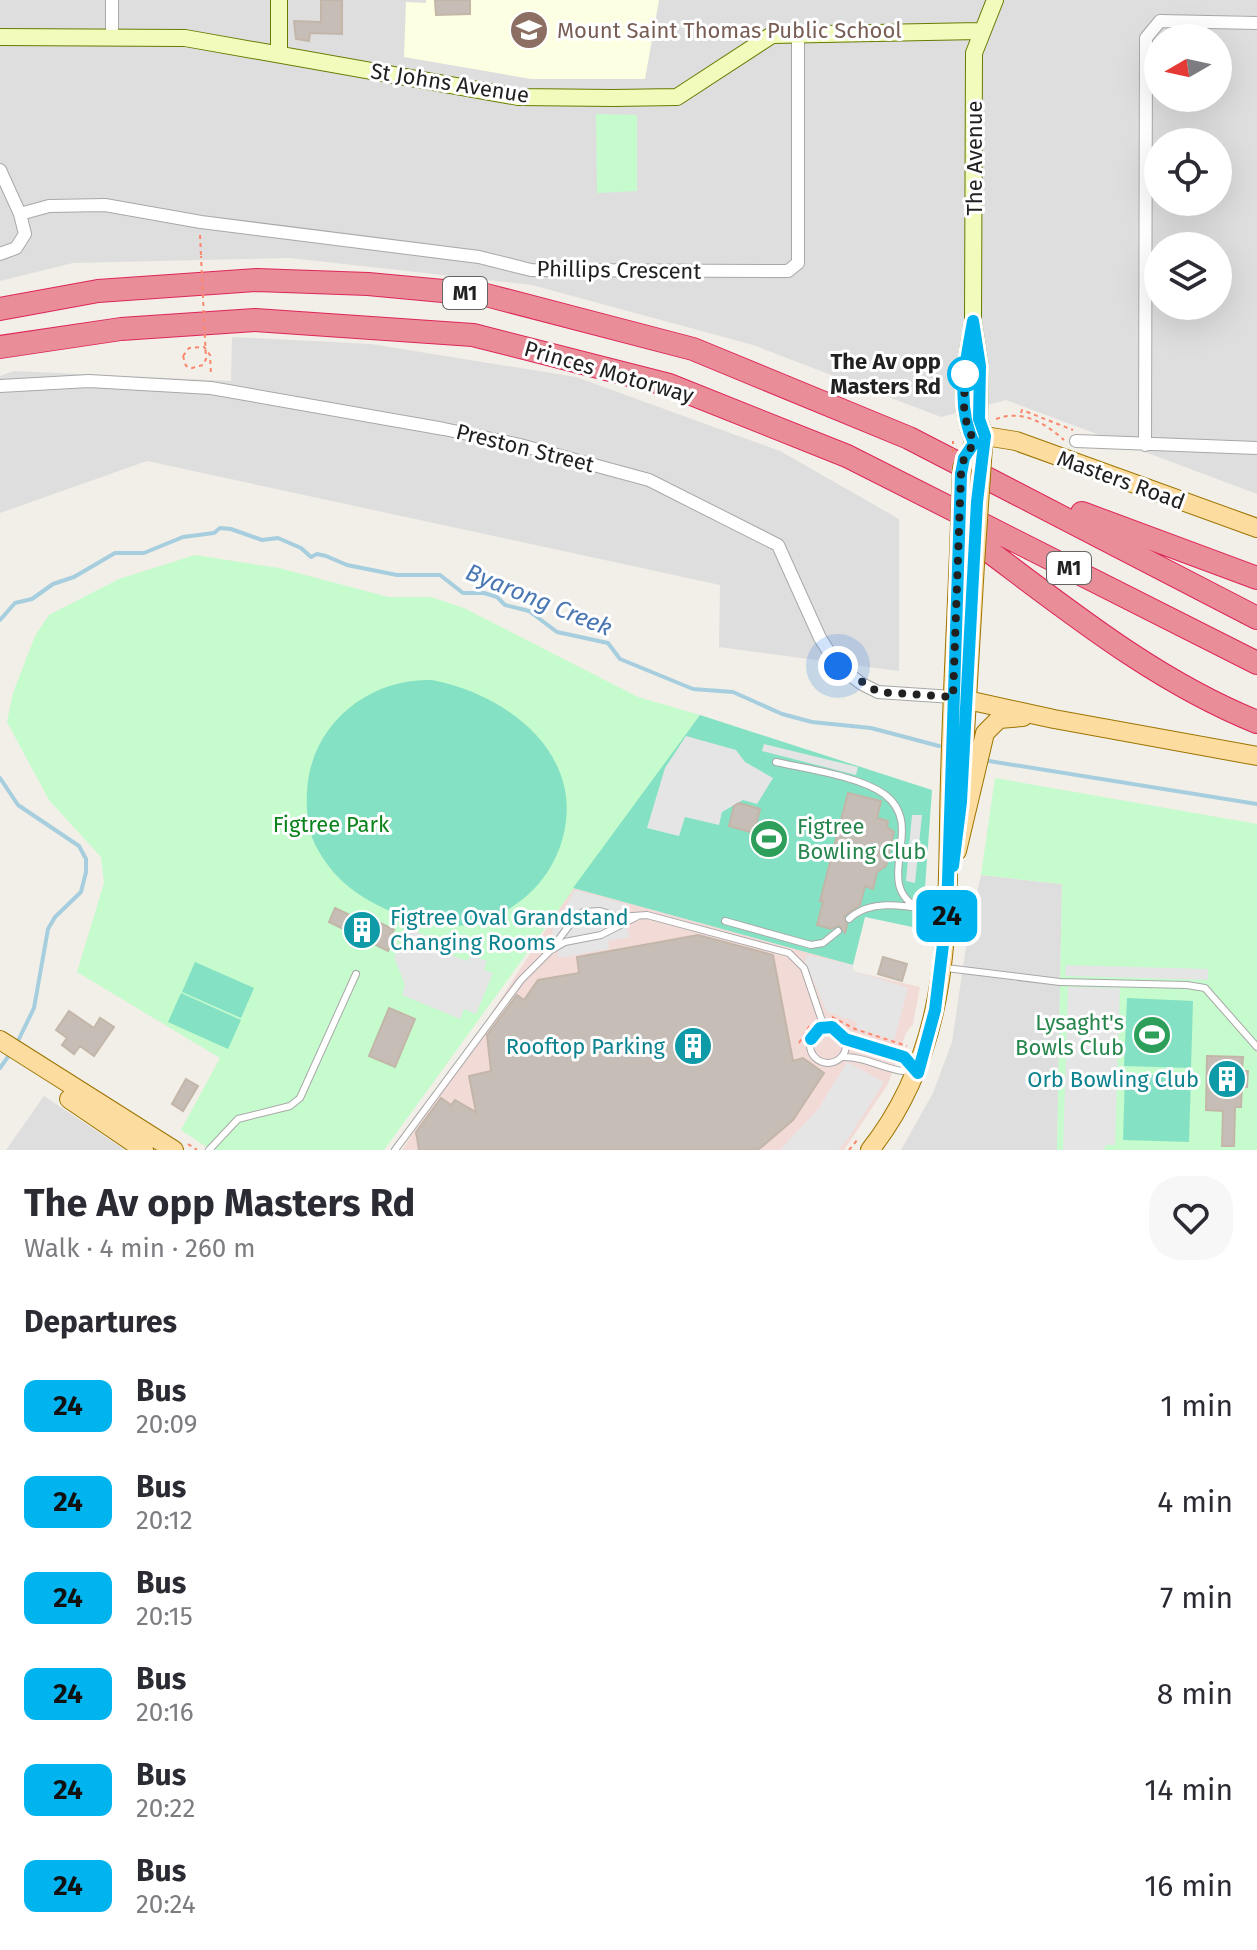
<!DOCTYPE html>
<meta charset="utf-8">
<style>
:root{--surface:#fff;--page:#f7f7f7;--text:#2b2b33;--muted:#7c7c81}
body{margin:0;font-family:"Fira Sans",sans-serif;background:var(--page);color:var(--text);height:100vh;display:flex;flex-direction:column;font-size:30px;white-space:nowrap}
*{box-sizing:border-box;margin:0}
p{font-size:26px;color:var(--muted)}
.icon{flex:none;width:44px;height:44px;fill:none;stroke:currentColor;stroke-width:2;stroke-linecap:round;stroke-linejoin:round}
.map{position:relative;height:1150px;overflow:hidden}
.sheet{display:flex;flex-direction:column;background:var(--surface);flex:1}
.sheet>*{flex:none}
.badge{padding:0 16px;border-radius:12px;font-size:28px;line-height:52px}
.needle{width:52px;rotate:261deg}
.fabs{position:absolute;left:1144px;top:24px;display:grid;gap:16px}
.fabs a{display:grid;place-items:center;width:88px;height:88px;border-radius:50%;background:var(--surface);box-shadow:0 8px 32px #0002;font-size:40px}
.you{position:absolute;width:40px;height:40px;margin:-20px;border:6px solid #fff;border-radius:50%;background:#1a73e8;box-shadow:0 0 0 12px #1a73e833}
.map>.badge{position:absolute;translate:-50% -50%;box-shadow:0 0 0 4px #fff}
h2{padding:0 24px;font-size:30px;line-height:72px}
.round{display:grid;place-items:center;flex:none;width:84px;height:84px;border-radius:32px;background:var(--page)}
.overview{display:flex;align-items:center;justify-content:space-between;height:136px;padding:0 24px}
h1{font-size:38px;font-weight:700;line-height:60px}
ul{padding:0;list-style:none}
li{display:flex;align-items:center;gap:24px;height:96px;padding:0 24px}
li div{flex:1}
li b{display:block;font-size:30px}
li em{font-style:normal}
li .badge{min-width:88px;font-weight:700;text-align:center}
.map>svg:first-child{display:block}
</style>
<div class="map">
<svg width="1257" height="1150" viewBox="0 0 1257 1150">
<rect width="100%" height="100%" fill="#f1efe7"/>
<path fill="#dfdede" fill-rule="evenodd" d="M0 0H1257V494L1006 400 941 417 753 345 532 285 290 258 73 263 0 281ZM1158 38H1218V98H1158ZM1158 142H1218V202H1158ZM1158 246H1218V306H1158Z
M232 337 371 344 576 377 780 451 899 519V671L719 647 720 585 147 461 0 513V376L14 371 231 381Z
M981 875 1062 884 1057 1150H901L933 1093 952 1042 967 940Z
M44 1096 125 1150H6Z"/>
<path fill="#f2dad7" d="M573 888 853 965 852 971 920 987 913 1024 906 1033 888 1084 844 1150H402Z"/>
<path fill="#fdffe2" d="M426 0H659L645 79H531L404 57 406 2 426 3Z"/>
<path fill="#c5fbcd" d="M596 114 637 115V191L597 193Z
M195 555 279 568 388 597H431L464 608 638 697 700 715 384 1150H211L181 1130 220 1058 77 972 104 883 101 857 49 800 7 722 13 693 35 636 49 615 119 579Z
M995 778 1257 824V1150H1057L1062 884 981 875Z"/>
<path fill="#85e1c4" d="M432 680C506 694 585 753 563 837 554 870 535 893 506 911 473 931 437 929 402 916 366 902 337 884 318 850 308 833 306 811 307 792 310 725 368 678 432 680Z
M700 715 932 790 922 929 865 917 853 965 573 888Z
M195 962 254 988 241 1018 182 992Z
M181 993 241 1020 228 1049 168 1022Z
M1127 998 1193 1001 1191 1068 1124 1066Z
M1125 1074 1191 1076 1189 1142 1123 1140Z"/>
<path fill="#e5e5e5" d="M686 736 736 750 745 762 773 778 757 804 743 800 722 812 719 825 685 817 679 836 647 828 665 768Z
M764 744 858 767 856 775 762 751Z
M912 815H922L915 883 906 881Z
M575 890 626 904 623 914 630 937 608 941 609 949 559 958 552 931Z
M409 928 439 942 436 949 467 961 471 955 487 961 484 970 493 973 476 1014 464 1009 460 1019 402 995 405 985 394 957Z
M807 955 853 965V971L908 988 894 1040 856 1028 857 1022 827 1012 805 961Z
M1066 965 1208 969V980L1065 976Z
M1068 987 1120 988 1115 1145H1106L1104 1150H1063Z
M847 1062 884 1082 847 1140 838 1150H780L819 1108Z"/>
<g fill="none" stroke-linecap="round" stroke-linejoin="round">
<path stroke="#a7cedf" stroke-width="4" d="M0 620 15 603 32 599 53 584 74 577 115 553H144L183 537 214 533 220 528 231 529 262 540 278 538 301 548 311 557 317 554 326 556 347 565 397 575H440L463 593H484L497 597 505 605 529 611 557 632 608 643 620 659 693 689 733 692 782 714 812 722 871 728 939 746
M989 761 1257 804
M0 778 18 805 79 846 86 859V872L81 892 55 917 48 929 34 1008 17 1043
M0 1068 10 1054"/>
</g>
<path fill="#c6beb6" stroke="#c3b6a9" stroke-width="2" d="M321 0H342V34L310 33 309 41 296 39 294 21 321 22Z
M435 0H470V14L436 15Z
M848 793 881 801 877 818 888 821 887 827 894 832 886 866 877 872 873 889 865 886 860 905 844 916 847 925 845 933 839 925 831 929 817 925 823 902 820 901Z
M739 803 760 809 754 833 729 826 734 806Z
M335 908 358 919 361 913 394 930 391 935 395 937 388 951 329 922Z
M698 935 773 955 793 1061 803 1058 824 1073 793 1120 758 1150H419L416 1132 441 1098 451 1105 455 1100 476 1112 469 1076 491 1071 487 1035 517 995 524 1000 538 980 579 973 577 957Z
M883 957 907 964 902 981 878 974Z
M389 1008 415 1019 395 1067 369 1056Z
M69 1011 94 1028 100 1018 114 1027 94 1056 80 1046 74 1054 62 1045 67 1038 56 1030Z
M1207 1056 1243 1057 1242 1071H1248L1247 1087H1242L1241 1107H1235L1234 1146H1222L1223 1111 1206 1110Z
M186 1079 198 1086 183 1111 172 1104Z"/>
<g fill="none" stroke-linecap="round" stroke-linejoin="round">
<defs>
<path id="lane" d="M776 762C807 769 858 776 884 794 929 827 869 884 920 909
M849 919C873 896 914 908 944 912
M725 921 811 945 823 943 838 931
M553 949 565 942 601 935 638 916
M946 968 1060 982 1187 985 1205 988 1257 1047
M810 1045a18 18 0 1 1 36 0a18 18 0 1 1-36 0Z
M845 1039 904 1057 913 1067
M842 1057C866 1056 886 1071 910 1072
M209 1150 238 1119 290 1106 300 1098 356 974
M395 1150 521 980 550 951 571 923 583 912 600 911 619 917 647 915 789 953 804 968 824 1027"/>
<path id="street" d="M112 0V36
M0 170 20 214 25 234 16 248 0 254
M20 214 49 206 105 205 201 222 479 257 531 270 788 271 798 263V32
M0 386 89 381 211 388 444 429 520 445 649 480 778 545 820 638 838 666 862 684 878 692 953 697
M1076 441 1257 448
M1145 445 1146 38 1160 21 1257 23"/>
<path id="secondary" d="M0 37 185 38 518 97 613 98 677 97 772 35 979 31
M279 54V0
M970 338C964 373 958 410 974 443
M985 436 979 419 980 366 973 321 974 53 995 0"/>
<path id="primary" d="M985 436 1016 441 1257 528
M958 698 1054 719 1257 756
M961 801 975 564
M957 851 985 733 999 719 1023 717
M0 1040 174 1150
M69 1099 144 1150
M870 1150C957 1040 946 909 950 778 952 703 956 628 959 553"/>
<path id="highway" d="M0 309 98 291 257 280 368 284 486 295 693 349 909 438 1257 618
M0 347 121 329 255 320 473 335 669 385 847 456 1257 663
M1082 513 1257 578
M963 532C1057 601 1148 678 1257 722"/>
</defs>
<use href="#lane" stroke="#a8a8a8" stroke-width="8"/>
<use href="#street" stroke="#a8a8a8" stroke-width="14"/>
<use href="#secondary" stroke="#667c03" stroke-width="18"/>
<use href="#primary" stroke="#9d7400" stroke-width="20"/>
<use href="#highway" stroke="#de2557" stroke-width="24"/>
<path stroke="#fc866d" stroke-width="2" stroke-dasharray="4 4" stroke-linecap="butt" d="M200 235 201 256
M183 356 189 348 204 347 210 355 211 375
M1021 413 1022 410 1073 430
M996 419C1022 409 1045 423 1064 440
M832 1017 855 1029 907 1046
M799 1043 810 1025 815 1024
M188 1144 197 1150
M849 1150 858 1139"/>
<use href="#lane" stroke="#fff" stroke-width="6"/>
<use href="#street" stroke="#fff" stroke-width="12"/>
<use href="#secondary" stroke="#f3fbbc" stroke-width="16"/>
<use href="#primary" stroke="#fddca0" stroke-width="18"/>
<use href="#highway" stroke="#e98e99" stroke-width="22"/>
<defs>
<path id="primary-bridge" d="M959 553 962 468 974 443
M975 564 983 446"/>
</defs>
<use href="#primary-bridge" stroke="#9d7400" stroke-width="20" stroke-linecap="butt"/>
<path stroke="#fc866d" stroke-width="2" stroke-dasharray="4 4" stroke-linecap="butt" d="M183 356 186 366 192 368 203 365 206 359 201 256
M953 452V441"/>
<use href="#primary-bridge" stroke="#fddca0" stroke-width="18"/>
</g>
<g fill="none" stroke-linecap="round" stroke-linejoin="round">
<defs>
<path id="line" d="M811 1039 820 1028 832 1027 845 1039 904 1057 918 1073 935 1010 947 912 961 474 964 458 974 443C955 405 966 361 973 321L980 366 979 419 985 436 977 502 961 802 953 866"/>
</defs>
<use href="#line" stroke="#fff" stroke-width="18"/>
<use href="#line" stroke="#00b5ef" stroke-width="12"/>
<path stroke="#212121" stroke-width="8" stroke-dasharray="0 14.4" d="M838 666 878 692 953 697 961 474 964 458 974 443 964 415 965 366V374"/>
</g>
<defs>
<symbol id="school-disc" viewBox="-11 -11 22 22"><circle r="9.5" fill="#8d6e63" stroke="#fff"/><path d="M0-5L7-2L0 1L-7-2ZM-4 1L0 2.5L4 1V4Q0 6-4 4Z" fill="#fff"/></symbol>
<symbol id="stadium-disc" viewBox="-11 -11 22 22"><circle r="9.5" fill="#2e9e5b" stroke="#fff"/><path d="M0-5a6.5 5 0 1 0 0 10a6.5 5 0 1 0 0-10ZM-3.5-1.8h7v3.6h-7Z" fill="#fff"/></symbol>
<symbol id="building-disc" viewBox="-11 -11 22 22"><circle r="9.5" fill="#0f9aa8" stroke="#fff"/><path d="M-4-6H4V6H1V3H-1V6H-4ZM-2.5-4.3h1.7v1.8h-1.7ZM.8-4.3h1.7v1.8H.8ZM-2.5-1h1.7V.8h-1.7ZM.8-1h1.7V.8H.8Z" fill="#fff"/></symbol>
</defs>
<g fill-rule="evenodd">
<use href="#school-disc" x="507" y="8" width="44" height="44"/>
<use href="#stadium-disc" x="747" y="817" width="44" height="44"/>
<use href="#building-disc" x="340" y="908" width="44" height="44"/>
<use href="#stadium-disc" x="1130" y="1013" width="44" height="44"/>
<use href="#building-disc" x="671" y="1024" width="44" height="44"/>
<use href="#building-disc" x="1205" y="1057" width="44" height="44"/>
</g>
<circle fill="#fff" stroke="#00b5ef" stroke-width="4" cx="965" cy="374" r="16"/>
<g text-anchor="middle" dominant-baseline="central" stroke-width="6" stroke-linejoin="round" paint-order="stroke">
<g fill="#fff" stroke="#646464" stroke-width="2">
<rect x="443" y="277" width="44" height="32" rx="6"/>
<rect x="1047" y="552" width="44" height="32" rx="6"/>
</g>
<g font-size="20" font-weight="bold" fill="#212121">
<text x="465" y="293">M1</text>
<text x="1069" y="568">M1</text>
</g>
<g font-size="22" fill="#785e54" stroke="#fff" text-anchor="start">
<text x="557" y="30">Mount Saint Thomas Public School</text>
</g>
<g font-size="22" fill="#212121" stroke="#fff">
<text transform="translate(450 83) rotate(9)">St Johns Avenue</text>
<text transform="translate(974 158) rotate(-90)">The Avenue</text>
<text transform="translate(619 270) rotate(1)">Phillips Crescent</text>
<text transform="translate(609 372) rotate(16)">Princes Motorway</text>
<text transform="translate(525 448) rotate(14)">Preston Street</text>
<text transform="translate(1121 480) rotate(20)">Masters Road</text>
</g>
<g font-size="22" font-weight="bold" fill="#212121" stroke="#fff" text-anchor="end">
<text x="941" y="361">The Av opp<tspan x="941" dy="25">Masters Rd</tspan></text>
</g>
<g font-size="22" fill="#0a831d" stroke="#fff">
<text x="331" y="824">Figtree Park</text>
</g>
<g font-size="22" fill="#27864d" stroke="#fff" text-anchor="start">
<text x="797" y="826">Figtree<tspan x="797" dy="25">Bowling Club</tspan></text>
<text x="1124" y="1022" text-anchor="end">Lysaght's<tspan x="1124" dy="25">Bowls Club</tspan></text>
</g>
<g font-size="22" fill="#0d838f" stroke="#fff" text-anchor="end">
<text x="390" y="917" text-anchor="start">Figtree Oval Grandstand<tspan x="390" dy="25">Changing Rooms</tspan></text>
<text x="665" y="1046">Rooftop Parking</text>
<text x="1199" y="1079">Orb Bowling Club</text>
</g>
<g font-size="24" font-style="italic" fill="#4a77b3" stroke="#fff">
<text transform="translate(539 600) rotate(22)">Byarong Creek</text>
</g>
</g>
</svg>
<div class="fabs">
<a><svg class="needle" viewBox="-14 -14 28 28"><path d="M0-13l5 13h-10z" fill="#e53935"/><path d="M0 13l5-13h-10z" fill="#7c7c81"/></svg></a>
<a><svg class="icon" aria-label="locate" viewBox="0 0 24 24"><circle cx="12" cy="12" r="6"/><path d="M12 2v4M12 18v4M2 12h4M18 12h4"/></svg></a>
<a><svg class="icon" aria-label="layers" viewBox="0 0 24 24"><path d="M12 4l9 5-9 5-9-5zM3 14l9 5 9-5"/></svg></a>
</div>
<div class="you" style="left:838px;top:666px"></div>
<b class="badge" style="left:947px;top:916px;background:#00b5ef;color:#111">24</b>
</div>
<section class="sheet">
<div class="overview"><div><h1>The Av opp Masters Rd</h1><p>Walk · 4 min · 260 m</p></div><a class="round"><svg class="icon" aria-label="heart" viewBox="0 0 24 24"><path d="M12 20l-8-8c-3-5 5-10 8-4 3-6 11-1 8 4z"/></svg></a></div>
<h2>Departures</h2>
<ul>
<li><span class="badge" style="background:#00b5ef;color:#111">24</span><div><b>Bus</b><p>20:09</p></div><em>1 min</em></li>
<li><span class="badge" style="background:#00b5ef;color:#111">24</span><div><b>Bus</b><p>20:12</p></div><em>4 min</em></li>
<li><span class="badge" style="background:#00b5ef;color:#111">24</span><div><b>Bus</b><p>20:15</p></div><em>7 min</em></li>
<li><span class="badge" style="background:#00b5ef;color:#111">24</span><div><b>Bus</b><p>20:16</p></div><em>8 min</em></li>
<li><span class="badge" style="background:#00b5ef;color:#111">24</span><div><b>Bus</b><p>20:22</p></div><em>14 min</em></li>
<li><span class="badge" style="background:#00b5ef;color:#111">24</span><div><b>Bus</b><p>20:24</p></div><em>16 min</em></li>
</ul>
</section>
